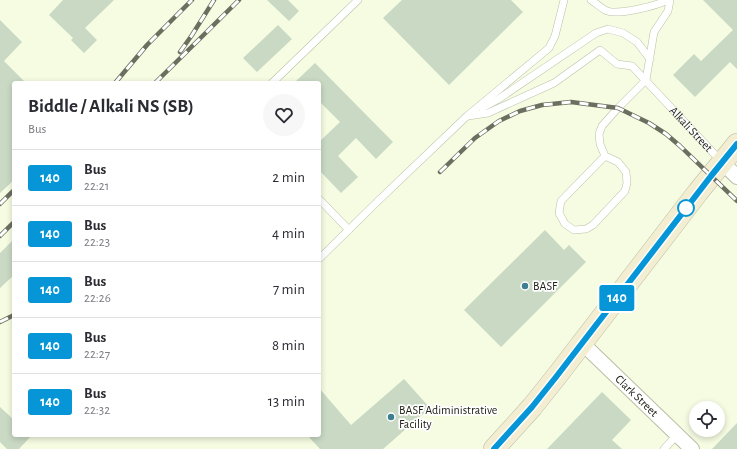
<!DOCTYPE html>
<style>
:root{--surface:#fff;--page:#f7f7f7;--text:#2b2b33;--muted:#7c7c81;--line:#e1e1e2}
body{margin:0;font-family:"Alegreya Sans",sans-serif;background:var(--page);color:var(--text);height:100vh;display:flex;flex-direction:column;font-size:15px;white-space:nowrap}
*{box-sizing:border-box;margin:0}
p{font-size:13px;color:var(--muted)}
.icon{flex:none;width:22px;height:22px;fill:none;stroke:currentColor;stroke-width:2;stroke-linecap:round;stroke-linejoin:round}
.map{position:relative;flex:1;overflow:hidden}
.sheet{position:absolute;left:12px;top:81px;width:309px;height:356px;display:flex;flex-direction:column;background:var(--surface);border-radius:4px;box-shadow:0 2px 6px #0003}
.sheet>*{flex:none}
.badge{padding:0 8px;border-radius:3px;font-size:14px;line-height:26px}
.tools{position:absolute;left:689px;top:401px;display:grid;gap:8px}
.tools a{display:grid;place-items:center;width:36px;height:36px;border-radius:50%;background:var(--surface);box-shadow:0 2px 6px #0003;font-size:20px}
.map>.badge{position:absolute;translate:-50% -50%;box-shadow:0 0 0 2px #fff}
.round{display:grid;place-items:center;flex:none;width:42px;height:42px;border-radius:21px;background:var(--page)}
.overview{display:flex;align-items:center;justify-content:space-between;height:68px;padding:0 16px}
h1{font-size:19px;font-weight:700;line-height:30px}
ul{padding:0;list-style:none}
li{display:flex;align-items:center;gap:12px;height:56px;padding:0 16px;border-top:1px solid var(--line)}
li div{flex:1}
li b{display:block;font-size:15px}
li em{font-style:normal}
li .badge{min-width:44px;font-weight:700;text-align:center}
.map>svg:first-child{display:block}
</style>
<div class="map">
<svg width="737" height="449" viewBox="0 0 737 449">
<rect width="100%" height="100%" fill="#f5fce2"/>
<path fill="#c9d9c4" d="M63 0H114L85 28 97 40 84 53 71 40 73 38 49 15Z
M267 0H288L299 11 289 21Z
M402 0H511L523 12 449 85 383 18Z
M703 0H737V69L730 62 695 97 673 75 694 54 701 61 733 30Z
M0 20 22 42 4 61 26 83H14V180L0 193Z
M278 25 292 39 257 72 243 58Z
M315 63 393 142 376 159 356 138 338 156 358 177 341 193 319 170V142L340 122 319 101V83H294Z
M545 230 564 250 569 245 586 262 501 347 464 310Z
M14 239V275L0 288V253Z
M404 379 430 408 383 449H320L307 435H319V388L351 425Z
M602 392 631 420 612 440 622 449H547Z
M0 407 14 420V435H32L19 449H7L0 442Z
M737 423V449H712Z"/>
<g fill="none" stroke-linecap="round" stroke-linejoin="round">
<defs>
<g id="service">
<path d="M591 0C596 3 602 9 607 11 620 15 655 6 668 0"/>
<path d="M272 83 358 0"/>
<path d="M482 108 497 100 596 33 608 29 623 33 637 42 650 59"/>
<path id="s1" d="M468 116 488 113 554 83 600 50 617 64 632 66 721 161"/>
<path d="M605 156 561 201 559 213 565 224 574 230 586 229 593 225 625 191 627 183 626 172 618 162 605 156 600 144 599 134 602 126 618 108 646 80 654 32 668 11 670 0"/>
<path d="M319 199 349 230"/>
<path d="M319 259 379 200 467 116 549 48 555 36 564 0"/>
<path d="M664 449 677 435"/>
</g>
<g id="minor">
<path d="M722 162 737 177"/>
<path id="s2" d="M582 343 692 449"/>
</g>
<path id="secondary" d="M494 449 532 407 556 377 698 192 737 144"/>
</defs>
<use href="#service" stroke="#bac0a8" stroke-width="8"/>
<use href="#minor" stroke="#bac0a8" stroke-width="16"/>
<use href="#secondary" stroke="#bac0a8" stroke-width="22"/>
<use href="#service" stroke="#fff" stroke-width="7"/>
<use href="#minor" stroke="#fff" stroke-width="14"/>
<use href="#secondary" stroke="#f3eed2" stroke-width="21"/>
<defs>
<path id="rail" d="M180 52 192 35 214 0
M115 83 147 45 192 0
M155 83 239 0
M440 172 475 138 499 121 520 111 542 105 571 102 618 108 649 123 666 134 680 146 737 201
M0 204 14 190
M0 236 14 222
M0 322 14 315"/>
</defs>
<use href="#rail" stroke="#6c6f60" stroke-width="4.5"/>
<use href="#rail" stroke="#fff" stroke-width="3" stroke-dasharray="9" stroke-linecap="butt"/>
</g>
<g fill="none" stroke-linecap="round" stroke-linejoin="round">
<defs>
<path id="line" d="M494 449 532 407 556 377 711 176 737 144"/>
</defs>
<use href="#line" stroke="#fff" stroke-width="9"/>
<use href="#line" stroke="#0696d7" stroke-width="6"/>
</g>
<circle fill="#fff" stroke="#0696d7" stroke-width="2" cx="686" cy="208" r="8"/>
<g fill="#3d7f91" stroke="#fff" stroke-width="1.5">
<circle cx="525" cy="286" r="4"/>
<circle cx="391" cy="417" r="4"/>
</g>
<g text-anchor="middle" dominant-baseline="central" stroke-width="3.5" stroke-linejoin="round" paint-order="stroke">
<g font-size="12" fill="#202219" stroke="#fff">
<text stroke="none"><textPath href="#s1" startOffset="273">Alkali Street</textPath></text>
<text stroke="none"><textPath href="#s2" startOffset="76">Clark Street</textPath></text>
</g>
<g font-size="12" fill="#202219" stroke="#fff" text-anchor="start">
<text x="533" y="286">BASF</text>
<text x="399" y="410">BASF Adiministrative<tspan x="399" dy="14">Facility</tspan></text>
</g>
</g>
</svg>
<div class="tools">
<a><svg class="icon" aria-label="locate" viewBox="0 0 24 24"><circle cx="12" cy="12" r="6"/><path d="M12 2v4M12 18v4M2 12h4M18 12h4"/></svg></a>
</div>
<b class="badge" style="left:617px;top:298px;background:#0696d7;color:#fff">140</b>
<section class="sheet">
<div class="overview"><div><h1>Biddle / Alkali NS (SB)</h1><p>Bus</p></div><a class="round"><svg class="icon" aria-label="heart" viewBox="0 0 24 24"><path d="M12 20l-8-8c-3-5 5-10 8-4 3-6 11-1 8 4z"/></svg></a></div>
<ul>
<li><span class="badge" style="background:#0696d7;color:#fff">140</span><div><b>Bus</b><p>22:21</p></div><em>2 min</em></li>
<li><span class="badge" style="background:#0696d7;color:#fff">140</span><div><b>Bus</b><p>22:23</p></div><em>4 min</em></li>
<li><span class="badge" style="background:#0696d7;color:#fff">140</span><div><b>Bus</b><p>22:26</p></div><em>7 min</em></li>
<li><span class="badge" style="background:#0696d7;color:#fff">140</span><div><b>Bus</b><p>22:27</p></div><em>8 min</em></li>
<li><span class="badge" style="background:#0696d7;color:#fff">140</span><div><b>Bus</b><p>22:32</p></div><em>13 min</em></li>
</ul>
</section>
</div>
